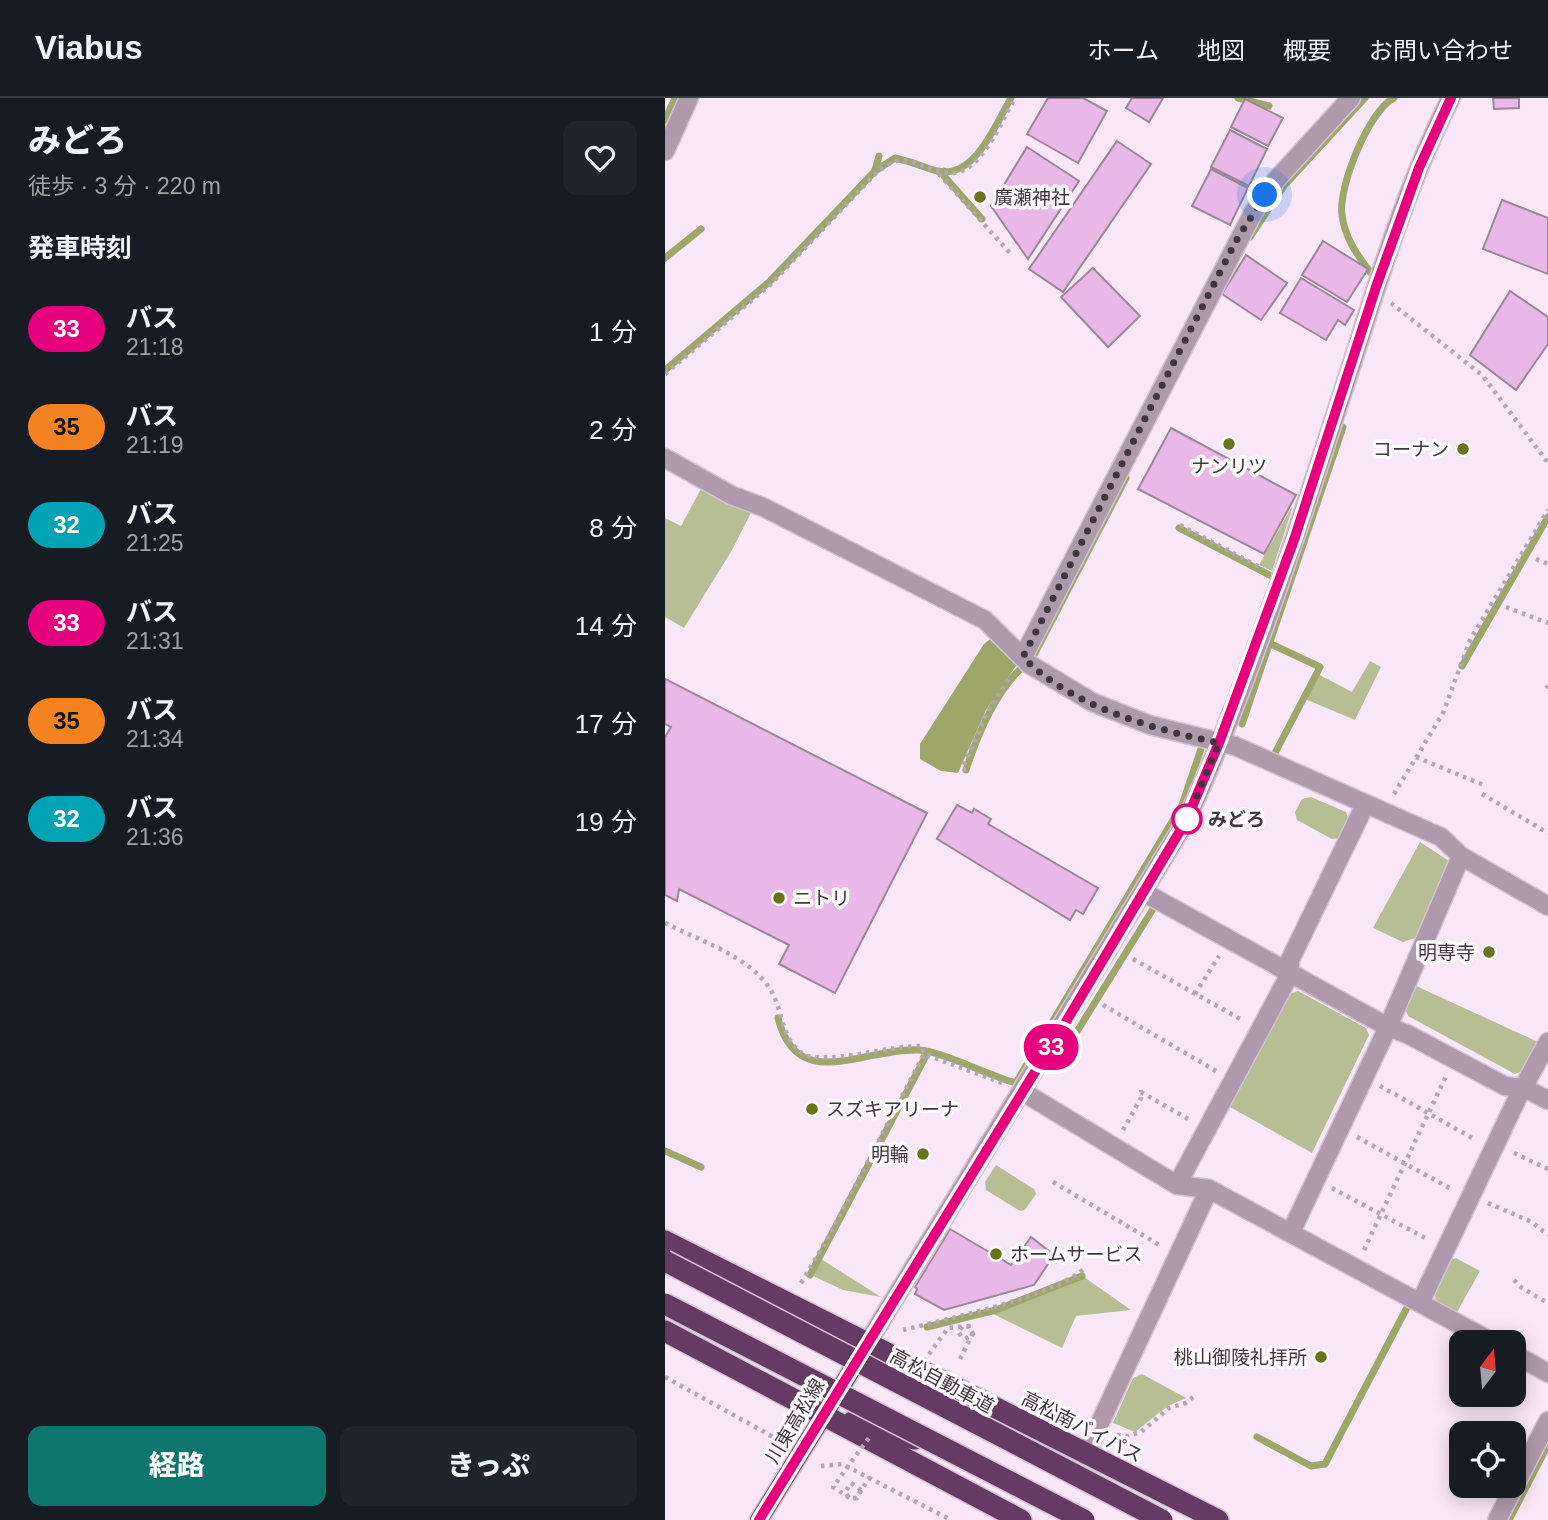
<!DOCTYPE html>
<html lang="ja">
<meta charset="utf-8">
<style>
:root{--surface:#171b24;--page:#20242c;--text:#f1f3f6;--muted:#9ea1a6;--line:#363941;--accent:#0f766e}
body{margin:0;font-family:Arial,"Noto Sans JP",sans-serif;background:var(--page);color:var(--text);height:100vh;display:flex;flex-direction:column;font-size:26px;white-space:nowrap}
*{box-sizing:border-box;margin:0}
p{font-size:23px;color:var(--muted)}
.icon{flex:none;width:38px;height:38px;fill:none;stroke:currentColor;stroke-width:2;stroke-linecap:round;stroke-linejoin:round}
.map{position:relative;flex:1;overflow:hidden}
.sheet{display:flex;flex-direction:column;background:var(--surface);width:665px}
.sheet>*{flex:none}
.badge{padding:0 14px;border-radius:23px;font-size:24px;line-height:46px}
.needle{width:46px;rotate:16deg}
.tools{position:absolute;left:784px;top:1232px;display:grid;gap:14px}
.tools a{display:grid;place-items:center;width:77px;height:77px;border-radius:14px;background:var(--surface);box-shadow:0 4px 18px #0003;font-size:35px}
.you{position:absolute;width:35px;height:35px;margin:-18px;border:5px solid #fff;border-radius:50%;background:#1a73e8;box-shadow:0 0 0 10px #1a73e833}
.map>.badge{position:absolute;translate:-50% -50%;box-shadow:0 0 0 4px #fff}
h2{padding:0 28px;font-size:26px;line-height:63px}
.round{display:grid;place-items:center;flex:none;width:74px;height:74px;border-radius:14px;background:var(--page)}
.summary{display:flex;align-items:center;justify-content:space-between;height:119px;padding:0 28px}
h1{font-size:33px;font-weight:800;line-height:52px}
.primary-button{display:flex;gap:14px;margin-top:auto;padding:14px 28px}
.primary-button a{flex:1;height:80px;border-radius:14px;background:var(--accent);color:#fff;font-size:28px;font-weight:800;line-height:80px;text-align:center}
.primary-button a+a{background:var(--page);color:var(--text)}
ul{padding:0;list-style:none}
li{display:flex;align-items:center;gap:21px;height:98px;padding:0 28px}
li div{flex:1}
li b{display:block;font-size:26px}
li em{font-style:normal}
li .badge{min-width:77px;font-weight:700;text-align:center}
header{display:flex;align-items:center;gap:42px;box-sizing:border-box;height:98px;padding:0 35px;background:var(--surface);border-bottom:2px solid var(--line)}
header strong{font-size:33px}
nav{display:flex;gap:38px;margin-inline-start:auto;font-size:24px}
main{display:flex;flex:1;min-height:0}
.map>svg:first-child{display:block}
</style>
<header>
<strong>Viabus</strong>
<nav><a>ホーム</a><a>地図</a><a>概要</a><a>お問い合わせ</a></nav>
</header>
<main>
<section class="sheet">
<div class="summary"><div><h1>みどろ</h1><p>徒歩 · 3 分 · 220 m</p></div><a class="round"><svg class="icon" aria-label="heart" viewBox="0 0 24 24"><path d="M12 20l-8-8c-3-5 5-10 8-4 3-6 11-1 8 4z"/></svg></a></div>
<h2>発車時刻</h2>
<ul>
<li><span class="badge" style="background:#e6007e;color:#fff">33</span><div><b>バス</b><p>21:18</p></div><em>1 分</em></li>
<li><span class="badge" style="background:#f58220;color:#111">35</span><div><b>バス</b><p>21:19</p></div><em>2 分</em></li>
<li><span class="badge" style="background:#00a3b4;color:#fff">32</span><div><b>バス</b><p>21:25</p></div><em>8 分</em></li>
<li><span class="badge" style="background:#e6007e;color:#fff">33</span><div><b>バス</b><p>21:31</p></div><em>14 分</em></li>
<li><span class="badge" style="background:#f58220;color:#111">35</span><div><b>バス</b><p>21:34</p></div><em>17 分</em></li>
<li><span class="badge" style="background:#00a3b4;color:#fff">32</span><div><b>バス</b><p>21:36</p></div><em>19 分</em></li>
</ul>
<div class="primary-button"><a>経路</a><a>きっぷ</a></div>
</section>
<div class="map">
<svg width="883" height="1422" viewBox="0 0 883 1422">
<rect width="100%" height="100%" fill="#f9e6f8"/>
<path fill="#b8be94" d="M37 389 88 411 67 452 19 530 0 519V420L16 428Z
M626 410 627 411 607 473 594 467Z
M705 563 716 569 690 622 640 601 653 576 687 594Z
M646 699 681 714 684 722 675 740 667 741 632 722 630 714 637 701Z
M755 744 784 763 750 840 738 844 708 830Z
M749 887 873 944 860 972 850 976 743 918 739 908Z
M633 893 701 930 704 937 647 1055 565 1009 624 896Z
M331 1067 369 1091 371 1096 360 1112 355 1113 321 1092 320 1084Z
M791 1160 815 1173 791 1216 771 1206 770 1196 786 1162Z
M156 1161 216 1199 178 1192 146 1177Z
M419 1179 466 1212 411 1218 397 1250 326 1215Z
M477 1276 521 1300 503 1308 470 1334 448 1325 468 1280Z"/>
<path fill="#9fa66a" d="M331 536 353 565 321 612 293 675 276 673 255 661V646L319 546Z"/>
<g fill="none" stroke-linecap="round" stroke-linejoin="round">
<path stroke="#9fa66a" stroke-width="7" d="M573 0 604 8
M0 22 10 0
M210 72 214 58
M279 73V78L317 121
M585 139 619 88 700 0
M0 160 36 131
M706 175C692 157 680 140 677 117 673 89 704 12 729 0
M0 272 104 184 210 73 230 60C245 63 258 69 272 73 310 82 331 25 346 0
M514 430 616 483
M606 546 655 569 610 655
M797 568 883 419
M577 626 678 329
M301 672C313 635 334 585 367 561L461 380
M113 920C132 997 200 949 254 952 276 953 325 978 351 985
M411 935 488 811
M352 983 517 707 537 648
M0 1053 36 1069
M145 1177 263 954
M262 1229 331 1212 417 1178
M592 1339 646 1368 660 1366 746 1202
M844 1422 883 1347"/>
</g>
<path fill="#e9b8e6" stroke="#9a8898" stroke-width="2" d="M383 0H418L442 13 413 65 362 36Z
M467 0H498L484 24 461 10Z
M828 0H854V10L829 11Z
M580 1 618 20 603 48 566 29Z
M565 32 602 51 584 88 546 69Z
M452 43 486 66 398 194 364 171Z
M362 49 414 83 363 161 326 108Z
M546 71 583 90 565 127 527 108Z
M837 102 883 120V176L818 151Z
M658 143 703 171 682 204 637 177Z
M581 157 622 185 596 222 557 196Z
M428 170 475 218 443 249 396 199Z
M636 180 689 212 680 227 673 222 661 242 615 215Z
M845 193 883 219V246L851 292 805 257Z
M506 330 631 397 599 456 473 391Z
M0 581 262 715 170 895 114 866 124 847 14 791 12 803 0 797V639L6 629 0 626Z
M292 707 307 715 309 711 326 721 323 726 433 790 418 816 411 812 405 822 272 741Z
M285 1131 346 1167 366 1139 389 1157 369 1187 279 1212 250 1196 252 1191 250 1189Z"/>
<g fill="none" stroke-linecap="round" stroke-linejoin="round">
<defs>
<path id="minor" d="M0 53 24 0
M0 360 66 397 98 409 320 522 364 566 427 604 485 627 570 648 776 739 796 758 883 808
M358 559 589 113 611 82 686 0
M480 795 723 929 742 936 840 988 859 990 883 1002
M358 994 512 1087 544 1091 827 1244
M512 1087 625 876V862L700 707
M626 1134 723 929 796 758
M755 1205 852 1001 883 944
M202 1246 521 723C586 581 633 431 681 284 712 188 740 90 786 0
M849 1256 883 1275
M420 1357 544 1091
M832 1422 883 1323"/>
<path id="major" d="M94 1422 199 1252"/>
<path id="highway" d="M0 1143 553 1422
M0 1233 356 1422
M187 1324 250 1341"/>
</defs>
<use href="#minor" stroke="#d4c3d3" stroke-width="21"/>
<use href="#major" stroke="#d4c3d3" stroke-width="21"/>
<use href="#highway" stroke="#d4c3d3" stroke-width="24"/>
<path stroke="#b5a6b4" stroke-width="4.5" stroke-dasharray="3.5 5" stroke-linecap="butt" d="M274 76 345 155
M726 205 818 278 883 365
M0 276 106 186 212 74C217 71 225 64 231 63 259 59 280 91 309 65 327 48 338 21 350 0
M515 427 598 471
M871 461 883 466
M841 509 883 525
M881 590 883 588
M751 659 821 688
M301 672 297 671 323 613 346 577
M729 696 778 615 805 542 883 412
M817 696 883 735
M0 825C33 842 81 857 103 888 120 911 114 944 142 958 180 964 218 948 257 948L259 956 337 985
M468 861 577 922
M530 896 554 858
M438 907 551 973
M715 988 811 1042
M458 1032 476 1000V994L525 1022
M692 1039 788 1092
M849 1055 883 1071
M388 1084 496 1148
M667 1090 764 1142
M823 1105 867 1124 883 1137
M699 1152 781 978
M849 1182 857 1190 883 1205
M136 1185 164 1138 259 956
M238 1232C281 1221 391 1198 420 1170
M295 1261 307 1237 303 1228H298L293 1233 298 1242
M0 1279 119 1345
M452 1337 463 1338 476 1334 504 1310 521 1305 532 1296
M156 1368 177 1366 286 1422
M196 1392 186 1385 180 1394 184 1400H191L205 1379"/>
<use href="#minor" stroke="#af99ad" stroke-width="18"/>
<use href="#major" stroke="#795476" stroke-width="18"/>
<use href="#highway" stroke="#653b63" stroke-width="21"/>
<defs>
<path id="highway-bridge" d="M0 1163 497 1422
M0 1206 419 1422"/>
</defs>
<use href="#highway-bridge" stroke="#d4c3d3" stroke-width="24" stroke-linecap="butt"/>
<path stroke="#b5a6b4" stroke-width="4.5" stroke-dasharray="3.5 5" stroke-linecap="butt" d="M254 1270 283 1230 304 1228 308 1236 298 1242
M196 1392 192 1400 186 1401 168 1389 206 1337"/>
<use href="#highway-bridge" stroke="#653b63" stroke-width="21"/>
</g>
<g fill="none" stroke-linecap="round" stroke-linejoin="round">
<defs>
<path id="line" d="M94 1422 402 922 521 723 554 645 629 442 711 189 754 70 786 0"/>
</defs>
<use href="#line" stroke="#fff" stroke-width="16"/>
<use href="#line" stroke="#e6007e" stroke-width="10"/>
<path stroke="#3f373e" stroke-width="7" stroke-dasharray="0 12.6" d="M522 721 554 645C488 631 407 609 358 559L571 143 600 97"/>
</g>
<g fill="#6b7219" stroke="#fdf9fd" stroke-width="2.5">
<circle cx="315" cy="99" r="7"/>
<circle cx="564" cy="346" r="7"/>
<circle cx="798" cy="351" r="7"/>
<circle cx="114" cy="800" r="7"/>
<circle cx="824" cy="854" r="7"/>
<circle cx="147" cy="1011" r="7"/>
<circle cx="258" cy="1056" r="7"/>
<circle cx="331" cy="1156" r="7"/>
<circle cx="656" cy="1259" r="7"/>
</g>
<circle fill="#fff" stroke="#e6007e" stroke-width="3.5" cx="522" cy="721" r="14"/>
<g text-anchor="middle" dominant-baseline="central" stroke-width="7" stroke-linejoin="round" paint-order="stroke">
<g font-size="19" fill="#3f373e" stroke="#fdf9fd" text-anchor="start">
<text x="329" y="99">廣瀬神社</text>
<text x="784" y="351" text-anchor="end">コーナン</text>
<text x="564" y="368" text-anchor="middle">ナンリツ</text>
<text x="128" y="800">ニトリ</text>
<text x="810" y="854" text-anchor="end">明専寺</text>
<text x="161" y="1011">スズキアリーナ</text>
<text x="244" y="1056" text-anchor="end">明輪</text>
<text x="345" y="1156">ホームサービス</text>
<text x="642" y="1259" text-anchor="end">桃山御陵礼拝所</text>
</g>
<g font-size="19" font-weight="bold" fill="#3f373e" stroke="#fdf9fd" text-anchor="start">
<text x="543" y="721">みどろ</text>
</g>
<g font-size="19" fill="#3f373e" stroke="#fdf9fd">
<text transform="translate(277 1283) rotate(28)">高松自動車道</text>
<text transform="translate(130 1323) rotate(-59)">川東高松線</text>
<text transform="translate(417 1329) rotate(27)">高松南バイパス</text>
</g>
</g>
</svg>
<div class="tools">
<a><svg class="needle" viewBox="-14 -14 28 28"><path d="M0-13l5 13h-10z" fill="#e53935"/><path d="M0 13l5-13h-10z" fill="#9ea1a6"/></svg></a>
<a><svg class="icon" aria-label="locate" viewBox="0 0 24 24"><circle cx="12" cy="12" r="6"/><path d="M12 2v4M12 18v4M2 12h4M18 12h4"/></svg></a>
</div>
<div class="you" style="left:600px;top:97px"></div>
<b class="badge" style="left:386px;top:949px;background:#e6007e;color:#fff">33</b>
</div>
</main>
